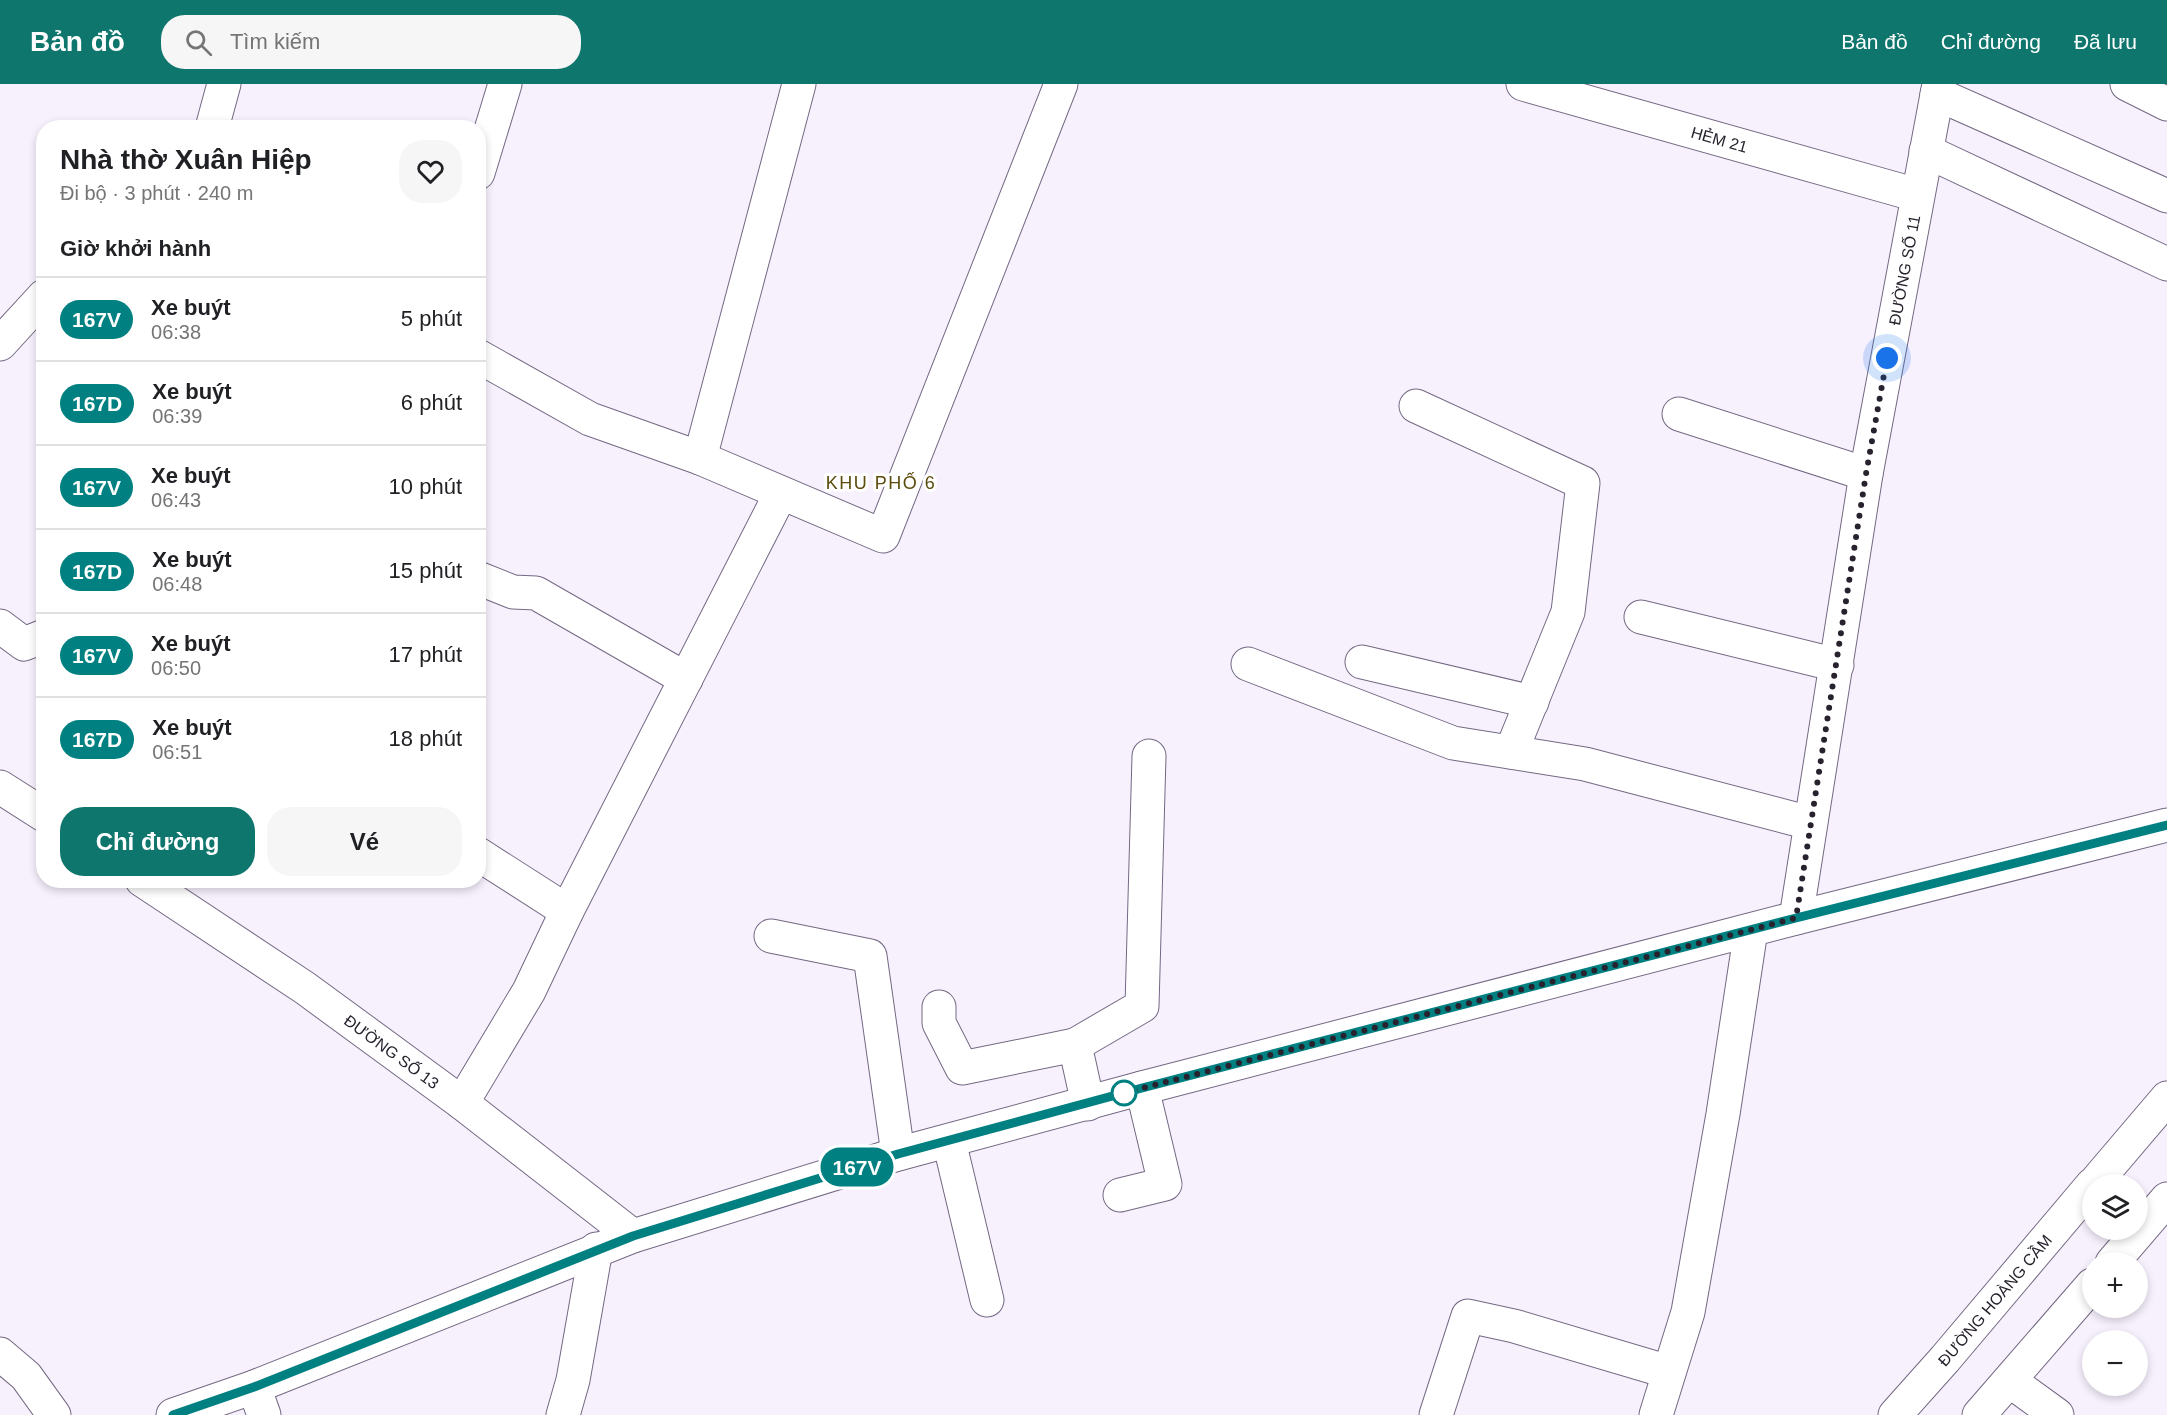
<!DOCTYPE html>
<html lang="vi">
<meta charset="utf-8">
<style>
:root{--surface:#fff;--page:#f6f6f6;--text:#202124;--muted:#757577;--line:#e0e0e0;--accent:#0f766e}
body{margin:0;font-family:Arial,sans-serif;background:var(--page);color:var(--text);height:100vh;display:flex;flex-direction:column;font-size:22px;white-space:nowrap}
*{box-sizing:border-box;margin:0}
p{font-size:20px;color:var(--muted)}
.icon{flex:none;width:33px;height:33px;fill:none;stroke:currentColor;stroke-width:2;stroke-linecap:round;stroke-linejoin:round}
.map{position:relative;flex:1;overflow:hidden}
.side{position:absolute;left:36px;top:36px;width:450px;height:768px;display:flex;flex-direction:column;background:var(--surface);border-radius:24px;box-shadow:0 3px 9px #0003}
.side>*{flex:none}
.badge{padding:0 12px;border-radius:20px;font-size:21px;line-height:39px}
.buttons{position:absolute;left:2082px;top:1090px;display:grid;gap:12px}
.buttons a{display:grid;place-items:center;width:66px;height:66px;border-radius:50%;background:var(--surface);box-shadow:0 3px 9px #0003;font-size:30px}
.you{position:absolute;width:30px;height:30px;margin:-15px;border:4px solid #fff;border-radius:50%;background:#1a73e8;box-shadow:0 0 0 9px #1a73e833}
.map>.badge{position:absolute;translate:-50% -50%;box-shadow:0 0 0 3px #fff}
h2{padding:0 24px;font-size:22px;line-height:54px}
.round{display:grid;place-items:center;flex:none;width:63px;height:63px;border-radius:24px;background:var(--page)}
.head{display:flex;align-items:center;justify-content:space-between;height:102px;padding:0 24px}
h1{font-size:28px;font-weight:700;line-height:45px}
.button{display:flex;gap:12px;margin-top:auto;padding:12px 24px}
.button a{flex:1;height:69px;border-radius:24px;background:var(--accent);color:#fff;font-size:24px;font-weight:700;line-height:69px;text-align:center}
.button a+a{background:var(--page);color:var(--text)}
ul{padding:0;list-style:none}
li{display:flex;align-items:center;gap:18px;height:84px;padding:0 24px;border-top:2px solid var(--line)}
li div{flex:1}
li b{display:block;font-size:22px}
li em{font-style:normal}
li .badge{min-width:66px;font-weight:700;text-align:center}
header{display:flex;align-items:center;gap:36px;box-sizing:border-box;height:84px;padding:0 30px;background:var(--accent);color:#fff}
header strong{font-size:28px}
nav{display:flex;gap:33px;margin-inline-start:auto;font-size:21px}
.search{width:420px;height:54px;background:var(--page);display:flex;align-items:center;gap:15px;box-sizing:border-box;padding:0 21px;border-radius:24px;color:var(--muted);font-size:22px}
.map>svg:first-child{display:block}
</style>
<header>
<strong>Bản đồ</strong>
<div class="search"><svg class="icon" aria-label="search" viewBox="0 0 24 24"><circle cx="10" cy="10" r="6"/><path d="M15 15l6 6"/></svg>Tìm kiếm</div>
<nav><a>Bản đồ</a><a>Chỉ đường</a><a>Đã lưu</a></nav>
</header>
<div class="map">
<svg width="2167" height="1331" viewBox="0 0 2167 1331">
<rect width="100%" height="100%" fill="#f7f1fe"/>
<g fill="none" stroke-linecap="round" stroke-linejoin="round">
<defs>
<g id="minor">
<path id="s1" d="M1523 0 1917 111"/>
<path d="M2127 0 2167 20"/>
<path d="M1937 10 2167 112"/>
<path d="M212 44 224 0"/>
<path d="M1926 67 2167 180"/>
<path d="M478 89 505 0"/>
<path d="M0 260 44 212"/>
<path d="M478 272 590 335 700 374 883 452 1061 0"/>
<path d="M1416 322 1583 399 1568 528 1511 668"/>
<path d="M1679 330 1866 390"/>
<path d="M700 374 799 0"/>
<path d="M478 494 513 508 536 509 686 595"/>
<path d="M1641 533 1837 581"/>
<path d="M0 542 24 560 44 552"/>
<path d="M1362 578 1532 618"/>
<path d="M1248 580 1453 659 1585 680 1810 739"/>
<path d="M0 703 44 731"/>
<path d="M478 770 567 827"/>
<path id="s2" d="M142 796 305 904 462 1019 633 1152"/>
<path d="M771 852 870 872 898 1070"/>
<path d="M939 923V939L962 984 1075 961 1088 1020"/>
<path d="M1075 961 1142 922 1149 672"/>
<path d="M462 1019 529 907 567 827 781 409"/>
<path d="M949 1057 987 1216"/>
<path d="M1120 1111 1165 1100 1142 1004"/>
<path d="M0 1270 26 1292 54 1331"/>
<path d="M2010 1297 2057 1331"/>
<path d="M254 1303 264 1331"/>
<path d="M563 1331 573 1296 596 1165"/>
<path d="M1436 1331 1468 1232 1514 1242 1669 1288"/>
<path d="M1656 1331 1688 1228 1723 1030 1751 846"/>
</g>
<g id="major">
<path id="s3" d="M1796 834 1866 390 1939 0"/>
<path d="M2093 1101 2167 1014"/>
<path d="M2112 1179 2167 1115"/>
<path d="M173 1331 254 1303 633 1152 898 1070 1142 1004 1796 834 2167 741"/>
<path id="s4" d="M1895 1331 1945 1275 2092 1101"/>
<path d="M1979 1331 2092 1201"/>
</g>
</defs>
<use href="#minor" stroke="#746883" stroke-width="35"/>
<use href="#major" stroke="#746883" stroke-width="35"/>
<use href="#minor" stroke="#fff" stroke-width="33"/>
<use href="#major" stroke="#fff" stroke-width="33"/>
</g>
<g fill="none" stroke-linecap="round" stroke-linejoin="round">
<defs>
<path id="line" d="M173 1331 254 1303 633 1152 898 1070 1142 1004 1796 834 2167 741"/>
</defs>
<use href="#line" stroke="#fff" stroke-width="14"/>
<use href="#line" stroke="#008080" stroke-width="9"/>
<path stroke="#27222d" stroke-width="6" stroke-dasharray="0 10.8" d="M1124 1009 1796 834 1866 390 1887 274"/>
</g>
<circle fill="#fff" stroke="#008080" stroke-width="3" cx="1124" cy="1009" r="12"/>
<g text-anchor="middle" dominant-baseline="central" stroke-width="6" stroke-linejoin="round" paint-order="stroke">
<g font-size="16" fill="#27222d" stroke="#fff">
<text stroke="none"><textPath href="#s1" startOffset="204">HẺM 21</textPath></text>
<text stroke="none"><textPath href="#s3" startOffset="657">ĐƯỜNG SỐ 11</textPath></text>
<text stroke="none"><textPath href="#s2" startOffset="303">ĐƯỜNG SỐ 13</textPath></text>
<text stroke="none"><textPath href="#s4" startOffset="152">ĐƯỜNG HOÀNG CẦM</textPath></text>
</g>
<g font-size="18" letter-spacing="1.5" fill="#5a4b0b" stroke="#fff">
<text x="881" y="399">KHU PHỐ 6</text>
</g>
</g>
</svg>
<div class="buttons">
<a><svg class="icon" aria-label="layers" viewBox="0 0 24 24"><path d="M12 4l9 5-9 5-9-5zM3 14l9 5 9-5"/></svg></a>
<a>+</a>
<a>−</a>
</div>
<div class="you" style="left:1887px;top:274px"></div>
<b class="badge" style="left:857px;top:1083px;background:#008080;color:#fff">167V</b>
<section class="side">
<div class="head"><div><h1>Nhà thờ Xuân Hiệp</h1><p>Đi bộ · 3 phút · 240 m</p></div><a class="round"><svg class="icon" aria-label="heart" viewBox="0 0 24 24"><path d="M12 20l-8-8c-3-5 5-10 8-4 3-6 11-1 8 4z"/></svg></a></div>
<h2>Giờ khởi hành</h2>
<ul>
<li><span class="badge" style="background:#008080;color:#fff">167V</span><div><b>Xe buýt</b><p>06:38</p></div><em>5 phút</em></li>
<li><span class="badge" style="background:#008080;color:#fff">167D</span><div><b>Xe buýt</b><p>06:39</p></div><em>6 phút</em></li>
<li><span class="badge" style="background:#008080;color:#fff">167V</span><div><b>Xe buýt</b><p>06:43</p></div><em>10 phút</em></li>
<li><span class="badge" style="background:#008080;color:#fff">167D</span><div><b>Xe buýt</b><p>06:48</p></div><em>15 phút</em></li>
<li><span class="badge" style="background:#008080;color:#fff">167V</span><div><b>Xe buýt</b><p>06:50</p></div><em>17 phút</em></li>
<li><span class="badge" style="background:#008080;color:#fff">167D</span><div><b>Xe buýt</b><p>06:51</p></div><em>18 phút</em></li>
</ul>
<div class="button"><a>Chỉ đường</a><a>Vé</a></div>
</section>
</div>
